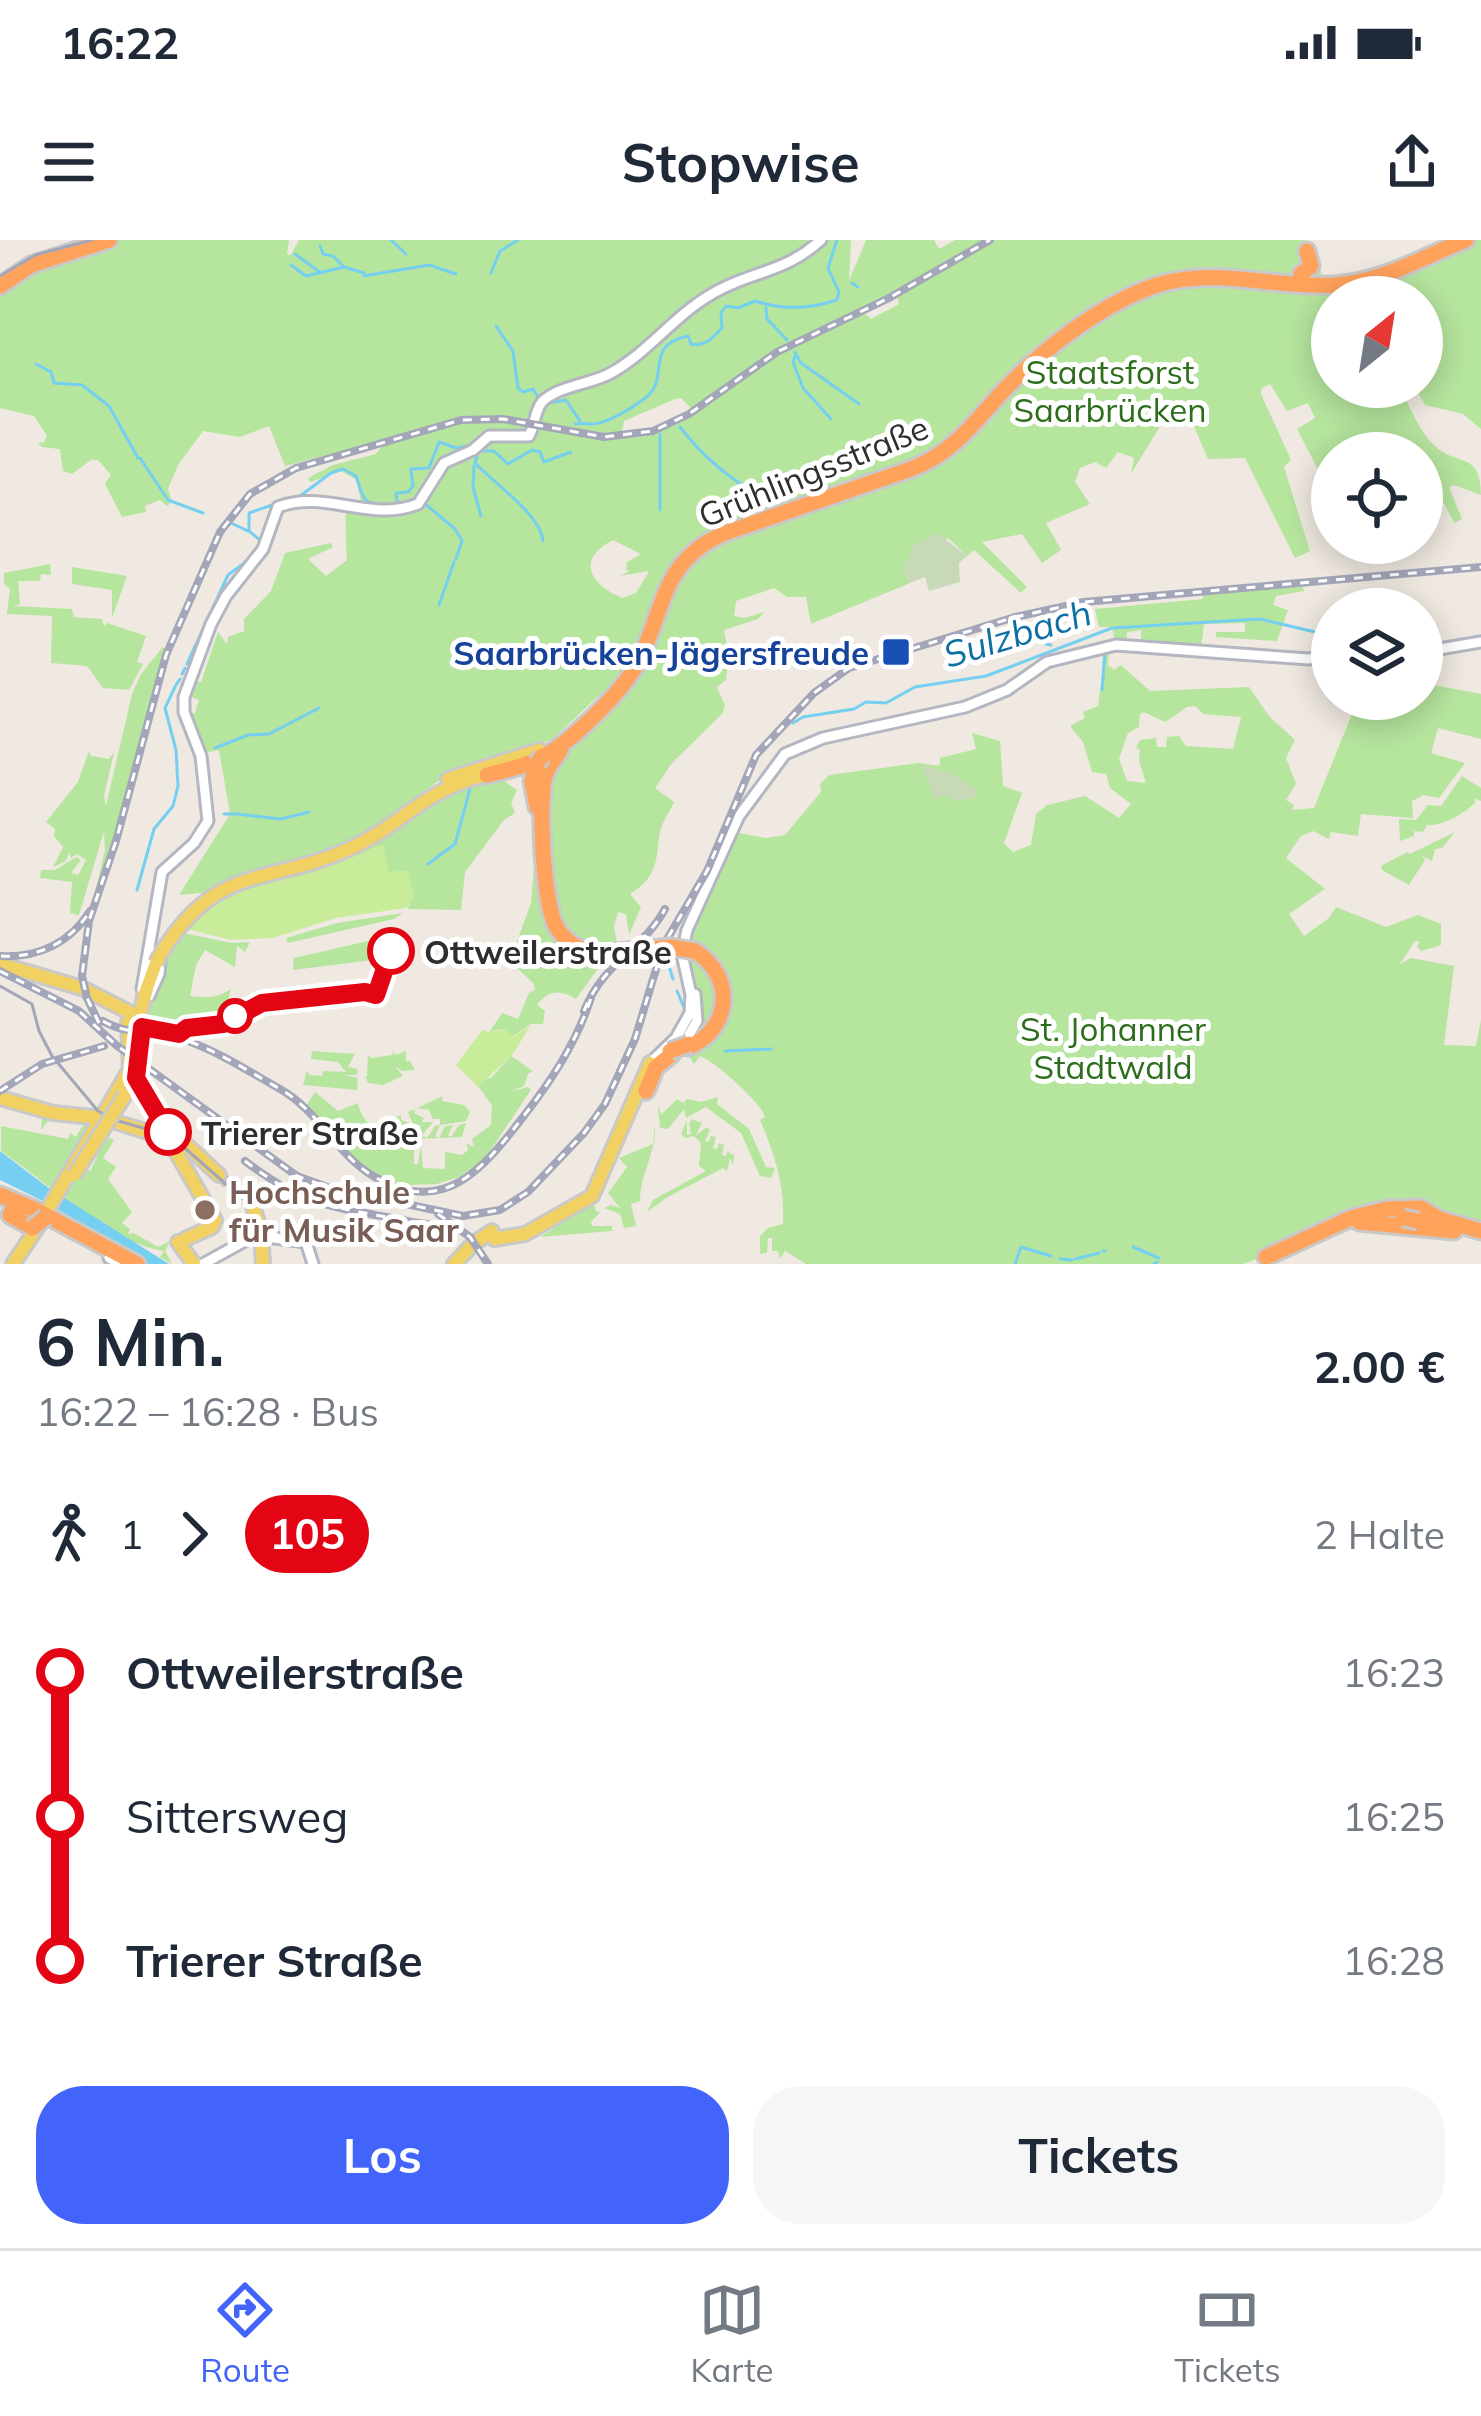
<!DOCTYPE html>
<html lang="de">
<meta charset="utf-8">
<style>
:root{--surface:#fff;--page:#f6f6f7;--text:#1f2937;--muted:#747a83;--line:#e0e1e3;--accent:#4264fb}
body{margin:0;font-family:Mulish,sans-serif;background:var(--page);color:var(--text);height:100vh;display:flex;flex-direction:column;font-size:45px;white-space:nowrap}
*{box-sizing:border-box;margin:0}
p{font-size:39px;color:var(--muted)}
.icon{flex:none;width:66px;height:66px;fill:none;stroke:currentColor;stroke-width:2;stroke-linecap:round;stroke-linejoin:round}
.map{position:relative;height:1024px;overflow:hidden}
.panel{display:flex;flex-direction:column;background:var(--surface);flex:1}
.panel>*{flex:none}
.badge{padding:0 24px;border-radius:39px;font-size:42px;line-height:78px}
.needle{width:78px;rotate:30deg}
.controls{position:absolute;left:1311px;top:36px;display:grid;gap:24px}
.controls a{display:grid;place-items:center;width:132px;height:132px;border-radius:50%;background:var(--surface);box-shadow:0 6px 30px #0003;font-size:60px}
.map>.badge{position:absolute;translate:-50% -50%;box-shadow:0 0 0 6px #fff}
.legs{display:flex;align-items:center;gap:18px;height:132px;padding:0 36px;font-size:39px}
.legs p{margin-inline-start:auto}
.summary{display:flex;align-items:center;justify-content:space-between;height:204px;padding:0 36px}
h1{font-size:66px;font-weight:700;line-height:90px}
.action{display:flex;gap:24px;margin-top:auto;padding:24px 36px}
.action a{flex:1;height:138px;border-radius:48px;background:var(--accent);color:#fff;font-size:48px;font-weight:700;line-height:138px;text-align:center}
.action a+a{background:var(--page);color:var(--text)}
ul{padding:0 36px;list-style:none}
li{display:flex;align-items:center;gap:42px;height:144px;font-size:45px}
li i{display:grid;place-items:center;width:18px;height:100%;margin:0 15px;background:currentColor}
li i::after{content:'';width:30px;height:30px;margin:-15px;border:9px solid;border-radius:50%;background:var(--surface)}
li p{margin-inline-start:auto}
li:first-child i{background:linear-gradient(#0000 50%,currentColor 0)}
li:last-child i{background:linear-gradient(currentColor 50%,#0000 0)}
.status{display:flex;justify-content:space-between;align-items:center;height:84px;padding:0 60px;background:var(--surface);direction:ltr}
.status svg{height:33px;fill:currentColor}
header{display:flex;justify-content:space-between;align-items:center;height:156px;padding:0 36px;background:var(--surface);font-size:54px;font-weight:700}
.tab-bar{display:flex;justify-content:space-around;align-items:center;height:168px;border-top:3px solid var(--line);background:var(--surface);font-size:33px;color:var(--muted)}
.tab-bar a{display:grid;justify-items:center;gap:6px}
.tab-bar .on{color:var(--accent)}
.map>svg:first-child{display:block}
</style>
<div class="status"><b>16:22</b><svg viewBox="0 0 49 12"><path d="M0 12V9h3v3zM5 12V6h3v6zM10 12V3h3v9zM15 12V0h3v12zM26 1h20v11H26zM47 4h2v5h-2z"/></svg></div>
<header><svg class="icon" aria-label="menu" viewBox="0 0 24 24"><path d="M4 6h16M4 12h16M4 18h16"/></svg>Stopwise<svg class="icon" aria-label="share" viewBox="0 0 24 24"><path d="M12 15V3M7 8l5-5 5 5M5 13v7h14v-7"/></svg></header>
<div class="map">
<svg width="1481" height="1024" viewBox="0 0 1481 1024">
<rect width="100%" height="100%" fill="#efe9e1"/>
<path fill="#b6e59e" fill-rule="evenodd" d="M117 0H289L287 13 290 16 299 0H851L849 41 866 0H934L939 9 955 0H989L876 63 770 116 693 170 681 158 675 159 624 181 621 196C570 195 520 178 469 178L285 226 269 186 240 197 203 191 178 225 168 249 172 261 167 266 160 260 145 266 146 272 122 277 105 244 111 235 98 220H91L72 234 63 231 60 209 42 207 38 203 44 202 47 196 34 176 0 168V49L16 36Z
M994 0H1305L1324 38 1384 29 1453 0 1364 35 1324 38 1201 30 1175 33 1129 49 1020 126 942 207 893 229 730 284 689 308 662 342 630 426 555 497 526 512 449 534 341 609 241 637 204 659 202 653 179 655 230 574 219 510 203 513 187 473H195L199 460 187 455 193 441 201 442 218 392 227 404 228 397 244 391V379L271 351 285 313 331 303 333 307 308 319 326 336 347 320C346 302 345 285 346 268L362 270 357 240 341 231 310 242 308 238 333 225 376 214 384 203 442 186 486 180 598 199 651 195 698 170 771 119 864 72 871 79 899 64 897 55ZM613 300 641 314 627 322 626 330 630 331 619 336 649 331 636 353 622 358C589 344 576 319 613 300Z
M1472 0H1481V189L1463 174 1425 165 1415 147H1422V57H1332V147H1400C1409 165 1419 191 1434 205 1456 227 1481 210 1481 255L1454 245 1449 247 1462 279 1454 283 1444 263 1422 272V213H1332V256L1297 189 1315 178 1308 163 1287 171 1270 144 1262 148 1261 154 1291 220 1284 227 1310 311 1295 318 1245 218 1208 219 1183 160 1174 163 1131 234 1134 218 1118 212 1106 228 1095 222 1080 228 1075 242 1090 264 1046 283 1061 310 1042 323 1022 294 982 302 1027 347 1021 353 974 310 967 316 948 298 904 328 910 343 811 384 806 357H787L774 348 736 361 734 376 745 378 764 372 758 379 724 390 729 419 726 440 717 447 725 466 722 474 672 523 655 548 674 562C669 573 660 585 659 598 656 626 655 638 630 654L641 667 629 695 626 674 618 672 614 686 618 708 603 712 566 696 551 661 546 583 552 525 628 442 664 357 703 308 910 232 1014 143 1110 71 1182 41 1320 48Z
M50 324 51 335 41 334 40 341H18L20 364 14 366 72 369 74 377 102 379 104 386 107 383 146 396 137 422 143 424 129 450 103 448 87 426 51 423 52 376 7 374 10 349 4 343V333Z
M72 327 127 336 112 378V350L72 344Z
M1302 344 1304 351 1276 356 1273 365 1288 370 1277 401 1216 397V392H1245V383L1204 384 1201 408 1200 404 1193 408 1141 404V390L1127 392V402L1115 403 1112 387H1099L1095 369 1203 359 1202 352Z
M163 407 167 411 103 636 94 657 105 610 104 591 79 675 70 673 72 642 40 638 41 630H55L76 617 81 620 71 633 78 635 86 620 77 614 71 618 69 613 66 621 53 627 63 607 54 596 55 589 46 582 78 542 89 511 91 516 109 519 114 512 104 556 106 566 132 454 141 434Z
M1109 408 1108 425 1114 430 1121 425 1150 451 1249 447 1269 476 1295 500 1286 518 1296 544 1286 560 1294 565 1292 570 1314 568 1352 474 1368 459H1422V443L1481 454V499L1438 488 1431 513 1465 523 1439 558 1424 555 1412 561 1413 578 1361 574 1358 596 1331 592 1329 599 1313 591 1301 596 1286 618 1325 649 1289 674 1304 696 1329 678 1336 667 1386 687 1418 675 1441 684V705L1421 711 1417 707 1419 701H1415L1400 724 1411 718 1454 726 1444 805 1476 806 1481 780V988L1394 966 1243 1024H806L785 1011 780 1019 778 1011H772V998H768L767 1013 760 1014V996L768 988 783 984C785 946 775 915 760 880L765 877C761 862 714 821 700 816L694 824 686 811 693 808 726 751 686 702 739 593 766 598 785 595 821 552 820 544 829 535 919 523 940 526V518L976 509 972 493 1000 501 1003 546 1022 553 1004 603 1013 612 1031 605 1036 574 1047 565 1085 556 1119 578 1131 564 1110 548 1106 534 1092 532 1083 502 1070 486 1085 478 1083 472 1098 466C1101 446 1103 427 1103 410ZM1195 466 1203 474 1241 477 1233 509 1186 506 1179 496 1167 497 1166 507H1157L1156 498 1140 500 1136 508 1140 510 1139 521 1146 543 1127 541 1119 519 1128 493 1139 487 1140 474 1144 472 1165 482 1187 467Z
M1462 536 1481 548V561L1474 558 1475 563C1460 576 1443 586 1427 585L1423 592 1414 591V596L1400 601 1399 579 1416 580 1428 565 1441 566Z
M501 539 517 550 511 563 515 573 504 580 465 632 461 670 407 669 413 657 389 633 356 610 455 545Z
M537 592 547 680 605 719 576 759C561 749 548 750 537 765L545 771 543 784H531L513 796 500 789 489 793 502 773 518 779 529 753 535 750 534 744 510 721 531 663Z
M1455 592 1442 608 1435 609 1432 621 1422 616 1425 620 1409 645 1382 630 1381 626 1407 612 1410 614Z
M403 673 394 679 288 703 286 698 337 683Z
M183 693 232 703 250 702 245 712 237 706 235 727 205 710 196 725 190 756C208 758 217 758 231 749L223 780C195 789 164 795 145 773L162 719Z
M390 696 381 719 293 730 294 718Z
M685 713 705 724 720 757 709 788 687 803 699 758Z
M312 811 355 814 348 827 358 829 357 835H344L358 838 357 850 303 845 307 830 309 835 322 836 323 831 346 832 338 822 311 819Z
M392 811 396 815 406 811V821H410L415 830 402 831 395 826 403 836 383 845 368 843 366 838 362 840 367 836 368 814 370 818 393 815Z
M511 816 533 831 528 834 524 846 510 852 528 847 531 850 484 920 459 937 437 944 410 945 377 937 349 916 306 866 315 852 338 871 358 863C363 890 394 906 419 903L414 905V924H418L421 905 423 928 445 929V912L462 915 468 910 466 903 474 907 472 899 491 885 492 865 477 845 484 838H491Z
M443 856 442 861 464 865 470 872 466 881 440 885 435 896 439 898 445 886 453 885 448 895 451 897 459 885 466 883 462 897 414 899 421 886 417 884 412 899H407L375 884 401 875V880L413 884 408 872 415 869 414 873 424 878 422 882H433L422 895 427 898 435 886 440 885V879H433L429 870 417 868Z
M718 857 717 864 749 889 766 927 775 928 771 938 760 936 741 893 706 867 686 878 684 869 668 889 660 888 658 867 659 866 661 875 677 859 683 863 687 859 700 862Z
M48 874 94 884 71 917V925L81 931 91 930 106 896 114 900 103 918 116 927 108 939 132 972 122 983 130 989 128 994 134 993 158 1007 170 1001 165 1011 172 1024 160 1017 164 1011C111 1003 49 944 1 911V886L68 899 70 893 76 897 84 883 49 880 41 890 42 879Z
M692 879 702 883 696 895 707 887 710 890 705 901 709 902 711 896 716 897 713 908 717 909 719 903 724 905 722 915 726 916 728 910 731 915 734 913 733 925 730 918 727 931 723 928 666 958 647 972 653 960 706 931 699 926 701 903 694 896 685 898 681 894 687 880V895L691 894 689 883Z
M655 884C657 912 640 934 640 961L631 964 636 986 624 988 620 974 604 968 611 965 620 968 608 953 627 927 619 918 653 904Z
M592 959 596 971 600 972 591 982 592 986H612V991L540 997 553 989 551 983Z"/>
<path fill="#c8d9b8" d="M937 293 967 316 959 323 960 342 929 351 925 337 910 343 904 328 913 306Z
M922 526C942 528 961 537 977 550L975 558 954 561 952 556 934 558Z"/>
<path fill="#c9ec9a" d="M383 605 389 632 408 630 414 657 406 668 336 678 273 698 231 700 183 688 231 649Z
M530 786 513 814 478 847 456 825 483 789 489 793 504 789 514 796Z"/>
<path fill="#75cff0" d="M0 911 50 949 169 1024H145L51 965 0 940Z"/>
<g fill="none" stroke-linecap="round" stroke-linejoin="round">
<path stroke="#75cff0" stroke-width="3" d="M391 0 406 14
M320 6 323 14 333 16 343 26
M295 14 321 33
M291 25 306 36 344 27 364 33V36L429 25 456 34
M491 33 500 11 518 0
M852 43 858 47
M766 68 767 79 787 100
M496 86 513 111 518 148 523 152 533 149 540 160
M795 112 801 123 859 164
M795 116 793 122 803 148 831 179
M36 124 51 132 54 143 82 145 109 166 138 218
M549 163 566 160 580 181
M575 184C581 183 587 184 593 184 608 183 632 168 644 159 673 138 641 106 688 96L691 104C705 107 714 97 722 88L721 73 726 66 738 68 755 61C782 70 810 69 837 60L839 52 828 28 837 0
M680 187C704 218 736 245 772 261
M660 194V270
M481 211H494L508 224 532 210 540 212 544 222 571 212
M477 217 475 223C495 244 541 275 543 301
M140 218 168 260 203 273
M474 226 473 247 481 276
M296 259 331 233 343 229 356 236C366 270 365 261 398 266L396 253 408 252 413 246 411 229 429 228 439 202 456 208 474 205
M424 263 455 289 462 301 456 319
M229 282 248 291
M261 301 249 291V273L275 264
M439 365 454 322
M1046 404 1051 405
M1422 406 1481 396
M187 424 228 335 247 321
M182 434 185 428
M176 445 180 439
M1102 450 1105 412
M793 483 803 477 854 469 866 462 886 463 915 447 986 436 1112 388 1260 379 1332 396
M215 508 248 495 269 494 319 468
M224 574H235
M237 574 281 579 309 572
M428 624 455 604 470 549
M137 650 154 589 173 566 178 546 176 510 165 468 175 447
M668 723 673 739
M677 751 685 770
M725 811 771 809
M1133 1007 1159 1018
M1103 1011H1105
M1060 1019 1072 1020
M1075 1019 1099 1013
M1015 1024 1021 1007 1051 1016
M1154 1024 1157 1022"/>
<path stroke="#c8c4bd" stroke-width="12" stroke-dasharray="12 6" stroke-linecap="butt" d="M219 935 253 966"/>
<defs>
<path id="secondary" d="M1422 412 1481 402
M142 749 162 632 194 603 208 581 201 516 184 472V457L211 384 226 356 263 309 278 267C325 249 370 283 418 264L444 223 473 210 489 196H529C535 186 534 172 542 162 557 146 592 144 611 133 652 110 678 70 721 49 761 29 785 32 821 0
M149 756 159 734 160 721
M683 805 697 781 695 754
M650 823 676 798 690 773 691 755 682 714 687 690 739 576 785 514 823 498 965 467 1007 450 1047 422 1116 405 1308 419 1332 416
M274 998 306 1002 313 1024
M109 1018 119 1024
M203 1024 261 992 277 998"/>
<path id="primary" d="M448 539 539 510
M160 715C217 622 266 646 349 609 401 586 425 548 487 535
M0 724 82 748 139 777
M144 756 156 723
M137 783 147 749
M135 831 139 847 163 888
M0 858 53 873 103 878 183 903
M159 882 215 980 212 987 185 999
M180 899 219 935
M253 966 261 992 263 1024
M48 969 130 829 128 782
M494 999 525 994 592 956 650 823
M178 1002 194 1024
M476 1002 492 991
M13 1024 39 985
M454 1024 471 1006"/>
<path id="highway" d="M1301 34 1311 26 1307 11
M0 46 31 25 109 0
M560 511C554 519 548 527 545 536 538 562 543 666 557 688 566 703 579 710 596 714
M487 535C505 530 524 527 541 518 571 502 624 451 639 420 666 366 661 321 725 293L911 229C956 212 976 179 1008 146 1044 109 1095 70 1143 50 1206 23 1270 49 1335 45 1382 42 1423 17 1466 0
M537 567 532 541 537 523
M689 807C732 788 735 736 695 711
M646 851 656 827 672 814
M0 955 36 970 137 1024
M24 968 14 967 10 975 26 984
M1359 982 1454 991
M1266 1017 1351 978 1387 969 1421 968 1439 979 1481 991"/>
</defs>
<use href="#secondary" stroke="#b4b7c1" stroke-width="15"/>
<use href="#primary" stroke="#c9c9c9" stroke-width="18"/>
<use href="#highway" stroke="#c9c9c9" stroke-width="21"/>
<use href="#secondary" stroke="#fff" stroke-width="9"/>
<use href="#primary" stroke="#f2d163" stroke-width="12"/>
<use href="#highway" stroke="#ffa35c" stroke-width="15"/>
<path stroke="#a3a6b8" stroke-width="3" d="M0 36 35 15 92 0
M0 746 32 764 39 791 52 816 98 871 115 880 171 896 251 966"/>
<defs>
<path id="rail" d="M1 716C38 718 70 703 90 671
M0 731 79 771 116 805 297 936 330 948 463 976 500 970 528 952 584 893 605 864 635 799 663 706 707 631 756 515 814 453 849 428 1015 377 1084 362 1481 327
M584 771C604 721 643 710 665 669
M103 781C128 796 155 790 182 799 216 810 250 832 280 849 319 871 336 914 373 936 444 978 483 929 523 877 552 840 576 803 591 758
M99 783 87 758 82 736 89 681 116 601 166 415 220 292 250 254 296 228 461 180 503 179 604 197 653 191 689 174 777 112 889 58 990 0
M0 851 42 824 104 806
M245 921C299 962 322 965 386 977 406 980 423 986 443 985
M438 974 470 997 488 1024"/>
</defs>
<use href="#rail" stroke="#a3a6b8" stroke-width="8"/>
<use href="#rail" stroke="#fff" stroke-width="3" stroke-dasharray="9" stroke-linecap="butt"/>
<defs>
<path id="primary-bridge" d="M156 723 160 715
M74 935 125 855"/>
<path id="highway-bridge" d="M537 523 542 516
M596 714 671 707 695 711
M670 811 689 804
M1403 978 1418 981
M32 988 46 977"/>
</defs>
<use href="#primary-bridge" stroke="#c9c9c9" stroke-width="18" stroke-linecap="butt"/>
<use href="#highway-bridge" stroke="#c9c9c9" stroke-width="21" stroke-linecap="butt"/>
<use href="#primary-bridge" stroke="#f2d163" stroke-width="12"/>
<use href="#highway-bridge" stroke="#ffa35c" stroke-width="15"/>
</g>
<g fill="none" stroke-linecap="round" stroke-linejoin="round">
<defs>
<path id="line-1" d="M168 892 136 838 142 787 179 794 187 788 223 784 262 763 365 752 376 755 391 711"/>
</defs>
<use href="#line-1" stroke="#fff" stroke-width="27"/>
<use href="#line-1" stroke="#e30513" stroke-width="18"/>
</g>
<rect fill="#1a4fb4" stroke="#fff" stroke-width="4.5" x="881" y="397" width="30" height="30" rx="6"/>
<g fill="#fff" stroke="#e30513" stroke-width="6">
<circle cx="391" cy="711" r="21"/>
<circle cx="235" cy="776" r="15"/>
<circle cx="168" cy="892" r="21"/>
</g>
<circle fill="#8d6e63" stroke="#fff" stroke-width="4.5" cx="205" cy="970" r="12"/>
<g text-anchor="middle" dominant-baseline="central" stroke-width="10" stroke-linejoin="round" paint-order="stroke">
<g font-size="33" fill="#2c6e1b" stroke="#fff">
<text x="1110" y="131">Staatsforst<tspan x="1110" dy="38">Saarbrücken</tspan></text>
<text x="1113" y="788">St. Johanner<tspan x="1113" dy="38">Stadtwald</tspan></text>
</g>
<g font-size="33" fill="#2e2e2e" stroke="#fff">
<text transform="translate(813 231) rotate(-22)">Grühlingsstraße</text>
</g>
<g font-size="33" font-weight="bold" fill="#164399" stroke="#fff" text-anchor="end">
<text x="869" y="412">Saarbrücken-Jägersfreude</text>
</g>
<g font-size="33" font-weight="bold" fill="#2e2e2e" stroke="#fff" text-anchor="start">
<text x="424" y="711">Ottweilerstraße</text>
<text x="201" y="892">Trierer Straße</text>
</g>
<g font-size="33" font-weight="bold" fill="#785e54" stroke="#fff" text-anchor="start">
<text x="229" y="951">Hochschule<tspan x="229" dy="38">für Musik Saar</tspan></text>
</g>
<g font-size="36" font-style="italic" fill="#0d6fa3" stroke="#fff">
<text transform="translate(1017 393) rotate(-17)">Sulzbach</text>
</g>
</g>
</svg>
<div class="controls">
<a><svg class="needle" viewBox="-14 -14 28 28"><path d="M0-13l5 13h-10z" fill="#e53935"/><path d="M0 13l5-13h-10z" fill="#747a83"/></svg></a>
<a><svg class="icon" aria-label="locate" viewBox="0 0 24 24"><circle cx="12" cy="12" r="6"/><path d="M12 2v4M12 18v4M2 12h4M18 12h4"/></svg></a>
<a><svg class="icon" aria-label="layers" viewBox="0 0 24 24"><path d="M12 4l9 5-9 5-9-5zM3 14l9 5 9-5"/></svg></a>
</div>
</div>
<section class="panel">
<div class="summary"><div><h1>6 Min.</h1><p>16:22 – 16:28 · Bus</p></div><b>2.00 €</b></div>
<div class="legs"><svg class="icon" aria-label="walk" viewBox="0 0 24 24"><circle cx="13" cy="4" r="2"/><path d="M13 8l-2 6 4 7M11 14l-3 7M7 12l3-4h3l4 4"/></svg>1<svg class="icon" aria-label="forward" viewBox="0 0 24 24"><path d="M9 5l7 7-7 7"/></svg><b class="badge" style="background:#e30513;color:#fff">105</b><p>2 Halte</p></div>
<ul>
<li><i style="color:#e30513"></i><b>Ottweilerstraße</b><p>16:23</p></li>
<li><i style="color:#e30513"></i><span>Sittersweg</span><p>16:25</p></li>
<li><i style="color:#e30513"></i><b>Trierer Straße</b><p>16:28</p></li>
</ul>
<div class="action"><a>Los</a><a>Tickets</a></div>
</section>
<nav class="tab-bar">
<a class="on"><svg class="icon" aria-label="directions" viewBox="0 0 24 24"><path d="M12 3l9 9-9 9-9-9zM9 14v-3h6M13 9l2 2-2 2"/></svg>Route</a>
<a><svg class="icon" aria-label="map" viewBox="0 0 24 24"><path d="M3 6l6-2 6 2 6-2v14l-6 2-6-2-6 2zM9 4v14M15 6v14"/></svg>Karte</a>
<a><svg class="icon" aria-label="tickets" viewBox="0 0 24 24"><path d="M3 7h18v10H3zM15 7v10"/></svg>Tickets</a>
</nav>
